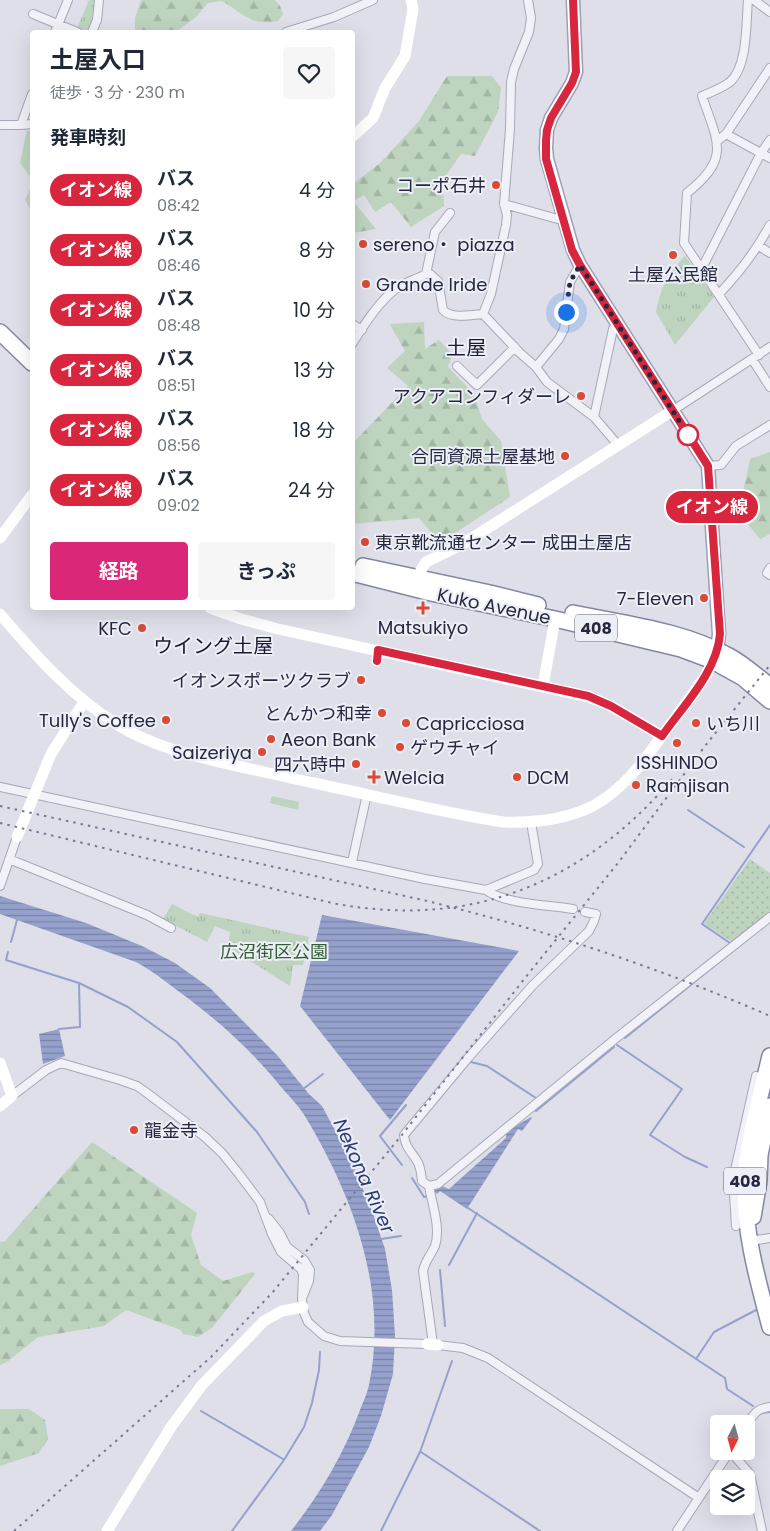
<!DOCTYPE html>
<html lang="ja">
<meta charset="utf-8">
<style>
:root{--surface:#fff;--page:#f6f6f7;--text:#1f2937;--muted:#747a83;--accent:#db2777}
body{margin:0;font-family:Poppins,"Noto Sans JP",sans-serif;background:var(--page);color:var(--text);height:100vh;display:flex;flex-direction:column;font-size:19px;white-space:nowrap}
*{box-sizing:border-box;margin:0}
p{font-size:16px;color:var(--muted)}
.icon{flex:none;width:28px;height:28px;fill:none;stroke:currentColor;stroke-width:2;stroke-linecap:round;stroke-linejoin:round}
.map{position:relative;flex:1;overflow:hidden}
.drawer{position:absolute;left:30px;top:30px;width:325px;height:580px;display:flex;flex-direction:column;background:var(--surface);border-radius:5px;box-shadow:0 5px 20px #0002}
.drawer>*{flex:none}
.badge{padding:0 10px;border-radius:16px;font-size:18px;line-height:32px}
.needle{width:32px;rotate:186deg}
.controls{position:absolute;left:710px;top:1415px;display:grid;gap:10px}
.controls a{display:grid;place-items:center;width:45px;height:45px;border-radius:5px;background:var(--surface);box-shadow:0 5px 20px #0002;font-size:25px}
.you{position:absolute;width:25px;height:25px;margin:-12px;border:4px solid #fff;border-radius:50%;background:#1a73e8;box-shadow:0 0 0 8px #1a73e833}
.map>.badge{position:absolute;translate:-50% -50%;box-shadow:0 0 0 2px #fff}
h2{padding:0 20px;font-size:19px;line-height:45px}
.round{display:grid;place-items:center;flex:none;width:52px;height:52px;border-radius:5px;background:var(--page)}
.head{display:flex;align-items:center;justify-content:space-between;height:85px;padding:0 20px}
h1{font-size:24px;font-weight:700;line-height:38px}
.action{display:flex;gap:10px;margin-top:auto;padding:10px 20px}
.action a{flex:1;height:58px;border-radius:5px;background:var(--accent);color:#fff;font-size:20px;font-weight:700;line-height:58px;text-align:center}
.action a+a{background:var(--page);color:var(--text)}
ul{padding:0;list-style:none}
li{display:flex;align-items:center;gap:15px;height:60px;padding:0 20px}
li div{flex:1}
li b{display:block;font-size:19px}
li em{font-style:normal}
li .badge{min-width:55px;font-weight:700;text-align:center}
.map>svg:first-child{display:block}
</style>
<div class="map">
<svg width="770" height="1531" viewBox="0 0 770 1531">
<defs>
<pattern id="grass-dots" width="8" height="8" patternUnits="userSpaceOnUse" patternTransform="scale(1.25)"><rect width="8" height="8" fill="#bed4be"/><path d="M2 2h.1M6 6h.1" fill="none" stroke="#a3b6a4" stroke-width="1.8" stroke-linecap="round"/></pattern>
<pattern id="forest-firs" width="22" height="20" patternUnits="userSpaceOnUse" patternTransform="scale(1.25)"><rect width="22" height="20" fill="#bed4be"/><path d="M5 1l3.5 6h-7zM16 11l3.5 6h-7z" fill="#a3b6a4"/></pattern>
<pattern id="park-tufts" width="24" height="20" patternUnits="userSpaceOnUse" patternTransform="scale(1.25)"><rect width="24" height="20" fill="#bed4be"/><path d="M3 7l-1-3M5 7V3M7 7l1-3M15 17l-1-3M17 17v-4M19 17l1-3" fill="none" stroke="#a3b6a4"/></pattern>
<pattern id="water-rules" width="6" height="5" patternUnits="userSpaceOnUse" patternTransform="scale(1.25)"><rect width="6" height="5" fill="#95a1cc"/><path d="M0 2.5h6" fill="none" stroke="#7983a7"/></pattern>
</defs>
<rect width="100%" height="100%" fill="#dedfe9"/>
<path fill="url(#grass-dots)" d="M750 859 770 873V913L732 942 704 924Z"/>
<path fill="url(#forest-firs)" d="M141 0H275L280 6 283 14 278 21C249 26 245 14 222 1L208 3 196 17 176 32H135V18Z
M447 76H492L501 88 498 112 475 156 461 154 442 181 444 206 411 227 391 202 375 212 364 195 353 201 376 229 353 233V184L380 163 419 121Z
M27 130 32 131V179L20 163Z
M32 185V212L25 200Z
M424 322 425 349 439 340 452 354 448 367 474 394 482 419 501 441 510 497 440 543 419 518 353 524V443L408 386 387 368 405 351 390 324Z
M770 452V534L760 539 741 516 743 493 750 459Z
M92 1142 197 1213 191 1235 201 1265 223 1281 253 1272 255 1274 212 1328 198 1337 183 1334 181 1330 126 1310 104 1326 38 1337 7 1362 0 1365V1242L5 1241Z
M0 1409H29L45 1420 48 1439 39 1453 0 1466Z"/>
<path fill="url(#park-tufts)" d="M89 0H96L95 17 89 32 76 31Z
M685 256 714 297 675 345 656 312C661 287 667 274 685 256Z
M172 904 193 915 194 914 198 917 200 913 309 937 303 965H293L290 986 228 947 230 932 215 926 207 942 163 919Z"/>
<path fill="#bed4be" d="M272 796 299 802 298 810 270 803Z"/>
<path fill="url(#water-rules)" d="M0 896 86 923 142 946 175 963 210 988 277 1055 309 1094 322 1106 351 1160 373 1214 385 1249 392 1290 395 1336 393 1374 381 1416 369 1447 332 1515 320 1531H291C320 1494 344 1454 360 1410 363 1402 367 1394 369 1385 389 1290 352 1193 303 1113 297 1104 288 1095 281 1087 254 1053 223 1025 189 999 171 986 155 972 136 962L0 914Z
M322 915 519 951 390 1120 300 1006Z
M59 1029 65 1056 43 1064 39 1034Z
M531 1117 532 1118 522 1131 518 1129 467 1209 440 1191 437 1194 434 1191 442 1186 449 1189 506 1138V1132Z"/>
<g fill="none" stroke-linecap="round" stroke-linejoin="round">
<path stroke="#95a1cc" stroke-width="2" d="M688 810 744 847
M11 942 17 920
M730 943 702 924 770 825
M8 952 6 960 79 983 80 1027 59 1029
M79 983 128 1007 177 1042 257 1132 305 1202 309 1214
M625 1038 760 929
M617 1045 682 1089 650 1135 685 1157 707 1167
M471 1062 487 1066 536 1098
M303 1089 323 1074
M536 1111 614 1047
M402 1165 380 1136 406 1105
M412 1178 424 1197 428 1196
M468 1208 725 1378 727 1389 753 1406
M381 1239 401 1236
M449 1265 477 1213
M440 1270 445 1326
M696 1359 714 1332 758 1309
M201 1411 283 1459
M760 1413 770 1412
M421 1452 540 1531
M232 1531 284 1460 304 1427 312 1403 319 1370 320 1352
M381 1531 420 1452 452 1361"/>
<defs>
<path id="street" d="M748 0C746 22 748 66 730 82 722 88 712 92 702 96 718 143 731 158 687 193L684 243 759 355
M754 0 770 12
M33 14 77 32
M55 32 68 0
M92 32 97 20 99 0
M286 32 334 17 373 0
M0 125H21L32 94
M21 125 32 124
M726 134 770 158
M717 141 726 134 770 68
M504 204 565 221
M450 213 435 232 426 274H430L438 281 443 310C451 319 472 315 483 314L520 353 536 367 547 382 594 417 618 445
M759 246 770 253
M702 268 761 153 770 140
M719 294C739 273 756 251 770 225
M483 314 491 294 506 225 507 215 504 204 510 129 511 82 514 69 529 32 531 18 528 0
M352 324 362 330
M352 344C364 325 379 301 397 288 406 282 417 279 426 274
M752 359 770 387
M457 366 477 385 515 347
M536 367 559 339 564 329 570 282 580 265
M672 411 770 347
M594 417 613 329 617 322
M708 466 721 465 736 446 770 425
M770 568 767 573 770 575
M0 787 425 879 486 890 534 870 538 864 531 822
M9 859 147 915 171 928
M352 862 367 794
M0 886 17 837
M486 890C504 904 550 905 573 909
M12 1096 46 1070 61 1063 120 1080 137 1086 147 1093 205 1137 222 1153 239 1174 260 1202 272 1234 281 1252 301 1269 303 1274 302 1300 304 1313 308 1322 324 1336 340 1341 427 1344
M429 1186 438 1184 615 1039 770 917
M269 1219 280 1233 287 1247 304 1260 310 1270 309 1281 303 1296
M736 1226 733 1179 756 1076
M750 1241 770 1238
M433 1344 423 1271C425 1261 431 1255 435 1246 441 1228 432 1204 429 1186L422 1181C421 1174 421 1167 417 1161 411 1151 405 1147 404 1135L468 1058 533 985 589 931 594 921 596 914 585 912
M438 1345 463 1348 488 1358 699 1498
M746 1426C754 1414 755 1409 770 1407
M730 1451 750 1474 762 1531
M677 1531 730 1451"/>
<path id="primary" d="M573 0 576 72 572 83 551 118 547 130 546 148 547 159 573 250 580 265 708 466 719 634 717 650 714 659"/>
<path id="highway" d="M0 332 32 363
M363 566 490 593 538 605
M352 573 431 593 555 619 681 649 713 661 725 668 743 678 770 701
M573 613C625 624 682 630 729 656 744 664 757 676 770 686
M770 1056C761 1095 746 1144 745 1184 744 1233 758 1281 770 1327
M753 1217 759 1181 760 1155 770 1106"/>
</defs>
<use href="#street" stroke="#a7a8b7" stroke-width="10"/>
<use href="#primary" stroke="#9c9fb6" stroke-width="15"/>
<use href="#highway" stroke="#8487a1" stroke-width="18"/>
<use href="#street" stroke="#f1f1f7" stroke-width="8"/>
<path stroke="#fff" stroke-width="11" d="M352 137 373 118 385 88 405 56 413 9 411 0
M0 538 32 495
M417 584 421 570 426 562 461 545 672 411
M210 608 241 619 278 629 588 697 611 706 662 736
M0 614C36 656 71 696 118 725 152 746 190 755 228 764 257 770 285 777 314 783 376 796 440 812 503 822 533 823 565 820 593 806 624 789 644 761 664 733 679 713 693 693 707 674L713 661
M543 686 555 619
M17 837 51 754 84 702
M0 1063 12 1096 0 1106
M427 1344 438 1345
M107 1531 171 1427 202 1385 264 1321 282 1311 303 1307"/>
<use href="#primary" stroke="#fff" stroke-width="12"/>
<use href="#highway" stroke="#fff" stroke-width="15"/>
<path stroke="#767994" stroke-width="2" stroke-dasharray="2.5 5" stroke-linecap="butt" d="M0 806 423 900C542 929 658 967 770 1016
M0 823 332 903C471 930 584 883 674 777
M14 1531 211 1357 272 1293 401 1136 529 973 618 863 705 746 770 665"/>
</g>
<g fill="none" stroke-linecap="round" stroke-linejoin="round">
<defs>
<path id="line" d="M377 661 378 650 588 696 611 706 662 736C683 706 717 672 720 634L708 466 580 265 572 250 546 159V140L547 130 551 118 572 83 576 72 573 0"/>
</defs>
<use href="#line" stroke="#fff" stroke-width="11"/>
<use href="#line" stroke="#d7263d" stroke-width="8"/>
<path stroke="#262841" stroke-width="5" stroke-dasharray="0 9" d="M566 312 570 282 580 265 688 435"/>
</g>
<g fill="#da4a37" stroke="#edeff6" stroke-width="2">
<circle cx="496" cy="185" r="5"/>
<circle cx="363" cy="244" r="5"/>
<circle cx="673" cy="255" r="5"/>
<circle cx="366" cy="284" r="5"/>
<circle cx="581" cy="396" r="5"/>
<circle cx="565" cy="456" r="5"/>
<circle cx="365" cy="542" r="5"/>
<circle cx="704" cy="598" r="5"/>
<path d="M420.5 600.5h5v5h5v5h-5v5h-5v-5h-5v-5h5z"/>
<circle cx="142" cy="628" r="5"/>
<circle cx="361" cy="680" r="5"/>
<circle cx="382" cy="713" r="5"/>
<circle cx="166" cy="720" r="5"/>
<circle cx="406" cy="723" r="5"/>
<circle cx="696" cy="723" r="5"/>
<circle cx="271" cy="739" r="5"/>
<circle cx="677" cy="743" r="5"/>
<circle cx="400" cy="747" r="5"/>
<circle cx="262" cy="752" r="5"/>
<circle cx="356" cy="764" r="5"/>
<path d="M371.5 769.5h5v5h5v5h-5v5h-5v-5h-5v-5h5z"/>
<circle cx="517" cy="777" r="5"/>
<circle cx="636" cy="785" r="5"/>
<circle cx="134" cy="1130" r="5"/>
</g>
<circle fill="#fff" stroke="#d7263d" stroke-width="2.5" cx="688" cy="435" r="10"/>
<g text-anchor="middle" dominant-baseline="central" stroke-width="4" stroke-linejoin="round" paint-order="stroke">
<g fill="#edeff6" stroke="#626477" stroke-width="1">
<rect x="575" y="614.5" width="42" height="27" rx="4"/>
<rect x="724" y="1167.5" width="42" height="27" rx="4"/>
</g>
<g font-size="16" font-weight="bold" fill="#262841">
<text x="596" y="628">408</text>
<text x="745" y="1181">408</text>
</g>
<g font-size="18" fill="#262841" stroke="#edeff6" text-anchor="start">
<text x="486" y="185" text-anchor="end">コーポ石井</text>
<text x="373" y="244">sereno・ piazza</text>
<text x="673" y="274" text-anchor="middle">土屋公民館</text>
<text x="376" y="284">Grande Iride</text>
<text x="571" y="396" text-anchor="end">アクアコンフィダーレ</text>
<text x="555" y="456" text-anchor="end">合同資源土屋基地</text>
<text x="375" y="542">東京靴流通センター 成田土屋店</text>
<text x="694" y="598" text-anchor="end">7-Eleven</text>
<text x="423" y="627" text-anchor="middle">Matsukiyo</text>
<text x="132" y="628" text-anchor="end">KFC</text>
<text x="351" y="680" text-anchor="end">イオンスポーツクラブ</text>
<text x="372" y="713" text-anchor="end">とんかつ和幸</text>
<text x="156" y="720" text-anchor="end">Tully's Coffee</text>
<text x="416" y="723">Capricciosa</text>
<text x="706" y="723">いち川</text>
<text x="281" y="739">Aeon Bank</text>
<text x="410" y="747">ゲウチャイ</text>
<text x="252" y="752" text-anchor="end">Saizeriya</text>
<text x="677" y="762" text-anchor="middle">ISSHINDO</text>
<text x="346" y="764" text-anchor="end">四六時中</text>
<text x="384" y="777">Welcia</text>
<text x="527" y="777">DCM</text>
<text x="646" y="785">Ramjisan</text>
<text x="144" y="1130">龍金寺</text>
</g>
<g font-size="18" fill="#262841" stroke="#edeff6">
<text transform="translate(494 606) rotate(12)">Kuko Avenue</text>
</g>
<g font-size="18" fill="#325e35" stroke="#edeff6">
<text x="274" y="951">広沼街区公園</text>
</g>
<g font-size="19" font-style="italic" fill="#2c3a78" stroke="#edeff6">
<text transform="translate(364 1176) rotate(66)">Nekona River</text>
</g>
<g font-size="20" fill="#181a32" stroke="#edeff6">
<text x="466" y="348">土屋</text>
<text x="213" y="646">ウイング土屋</text>
</g>
</g>
</svg>
<div class="controls">
<a><svg class="needle" viewBox="-14 -14 28 28"><path d="M0-13l5 13h-10z" fill="#e53935"/><path d="M0 13l5-13h-10z" fill="#747a83"/></svg></a>
<a><svg class="icon" aria-label="layers" viewBox="0 0 24 24"><path d="M12 4l9 5-9 5-9-5zM3 14l9 5 9-5"/></svg></a>
</div>
<div class="you" style="left:566px;top:312px"></div>
<b class="badge" style="left:712px;top:507px;background:#d7263d;color:#fff">イオン線</b>
<section class="drawer">
<div class="head"><div><h1>土屋入口</h1><p>徒歩 · 3 分 · 230 m</p></div><a class="round"><svg class="icon" aria-label="heart" viewBox="0 0 24 24"><path d="M12 20l-8-8c-3-5 5-10 8-4 3-6 11-1 8 4z"/></svg></a></div>
<h2>発車時刻</h2>
<ul>
<li><span class="badge" style="background:#d7263d;color:#fff">イオン線</span><div><b>バス</b><p>08:42</p></div><em>4 分</em></li>
<li><span class="badge" style="background:#d7263d;color:#fff">イオン線</span><div><b>バス</b><p>08:46</p></div><em>8 分</em></li>
<li><span class="badge" style="background:#d7263d;color:#fff">イオン線</span><div><b>バス</b><p>08:48</p></div><em>10 分</em></li>
<li><span class="badge" style="background:#d7263d;color:#fff">イオン線</span><div><b>バス</b><p>08:51</p></div><em>13 分</em></li>
<li><span class="badge" style="background:#d7263d;color:#fff">イオン線</span><div><b>バス</b><p>08:56</p></div><em>18 分</em></li>
<li><span class="badge" style="background:#d7263d;color:#fff">イオン線</span><div><b>バス</b><p>09:02</p></div><em>24 分</em></li>
</ul>
<div class="action"><a>経路</a><a>きっぷ</a></div>
</section>
</div>
